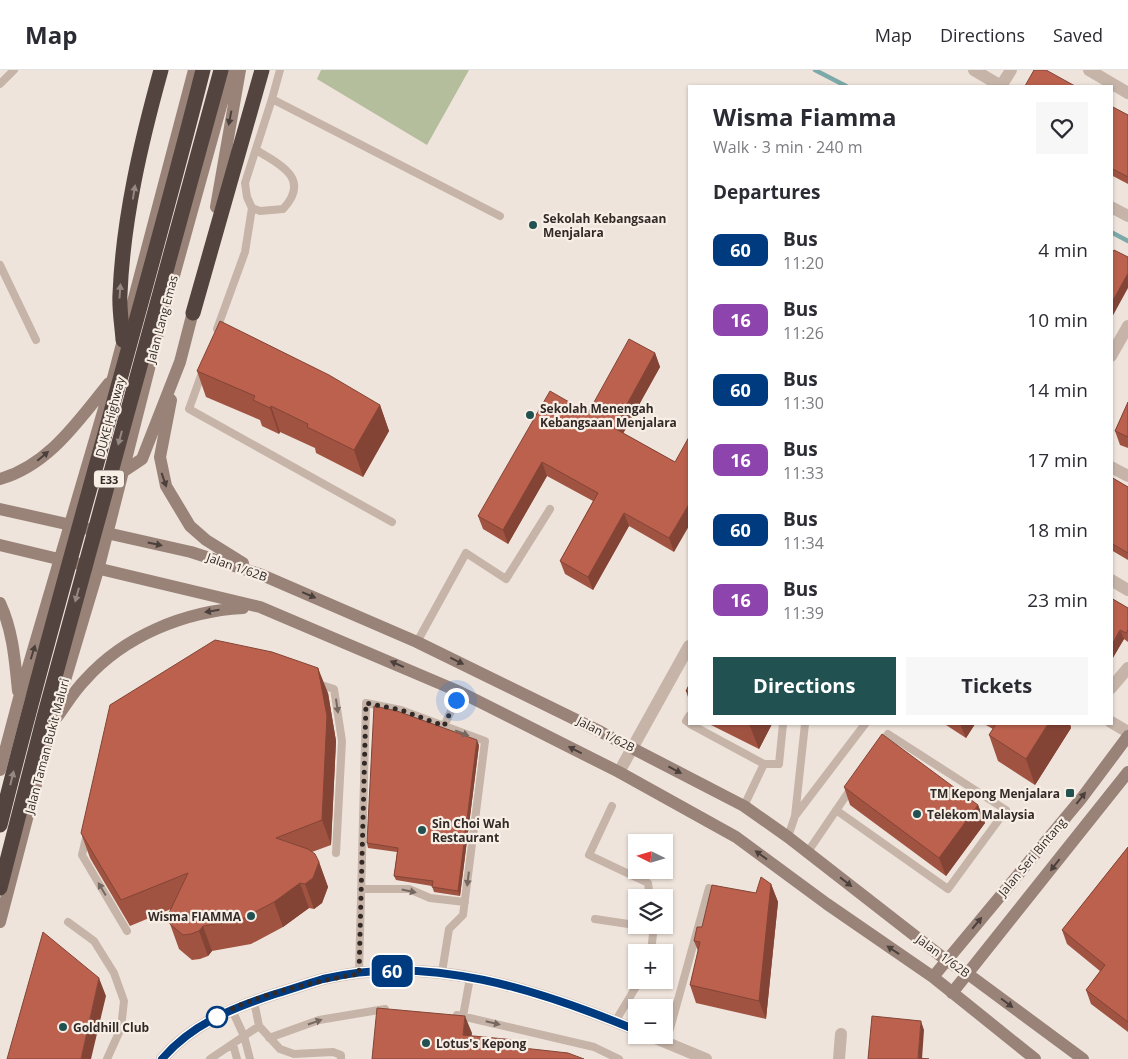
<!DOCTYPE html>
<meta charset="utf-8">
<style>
:root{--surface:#fff;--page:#f7f7f7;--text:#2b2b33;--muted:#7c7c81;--line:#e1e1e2;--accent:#215151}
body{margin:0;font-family:"Open Sans",sans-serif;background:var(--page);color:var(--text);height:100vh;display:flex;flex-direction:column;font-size:19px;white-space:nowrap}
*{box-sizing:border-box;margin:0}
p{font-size:16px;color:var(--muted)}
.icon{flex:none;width:28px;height:28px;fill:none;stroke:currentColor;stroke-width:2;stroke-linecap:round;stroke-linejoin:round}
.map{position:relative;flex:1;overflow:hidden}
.panel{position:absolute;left:688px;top:15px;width:425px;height:640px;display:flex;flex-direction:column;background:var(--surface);border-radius:0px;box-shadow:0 1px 4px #0004}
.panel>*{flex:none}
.badge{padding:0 10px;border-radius:8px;font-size:18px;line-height:32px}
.needle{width:32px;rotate:275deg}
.buttons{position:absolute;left:628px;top:764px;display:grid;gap:10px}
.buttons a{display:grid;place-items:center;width:45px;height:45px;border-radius:0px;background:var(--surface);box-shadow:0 1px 4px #0004;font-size:25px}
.you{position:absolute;width:25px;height:25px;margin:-12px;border:4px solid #fff;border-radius:50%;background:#1a73e8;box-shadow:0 0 0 8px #1a73e833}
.map>.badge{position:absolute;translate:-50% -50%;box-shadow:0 0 0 2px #fff}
h2{padding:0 25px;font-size:19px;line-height:45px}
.round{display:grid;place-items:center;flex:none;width:52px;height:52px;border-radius:0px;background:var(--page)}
.summary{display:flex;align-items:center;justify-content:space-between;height:85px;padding:0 25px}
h1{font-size:24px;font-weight:700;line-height:38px}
.primary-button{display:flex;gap:10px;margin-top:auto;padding:10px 25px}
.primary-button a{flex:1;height:58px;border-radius:0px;background:var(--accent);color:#fff;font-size:20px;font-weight:700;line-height:58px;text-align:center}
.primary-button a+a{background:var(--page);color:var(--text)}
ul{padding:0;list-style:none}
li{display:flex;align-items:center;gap:15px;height:70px;padding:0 25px}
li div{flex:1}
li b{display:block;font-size:19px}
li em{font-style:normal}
li .badge{min-width:55px;font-weight:700;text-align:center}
header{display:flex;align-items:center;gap:30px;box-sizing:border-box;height:70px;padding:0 25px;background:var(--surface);border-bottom:1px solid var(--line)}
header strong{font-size:24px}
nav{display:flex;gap:28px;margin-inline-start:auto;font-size:18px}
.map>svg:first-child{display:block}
</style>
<header>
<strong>Map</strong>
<nav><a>Map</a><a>Directions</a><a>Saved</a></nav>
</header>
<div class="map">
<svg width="1128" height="989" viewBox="0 0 1128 989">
<rect width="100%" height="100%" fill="#efe4db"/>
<path fill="#b4bd9c" d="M321 0H469L427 75 317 9Z"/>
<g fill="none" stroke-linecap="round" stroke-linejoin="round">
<path stroke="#7ca9a9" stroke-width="4.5" d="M815 0 846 16
M1111 162 1128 171"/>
<path stroke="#c6b4a8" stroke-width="8" d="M280 0 272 29 500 146
M0 14 14 0
M252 138 260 141 283 139C311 109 281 95 256 80
M0 195 36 270
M217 259 245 182 252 138 247 127 245 113 272 29
M203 300 189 339 392 452
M417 572 466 483 506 509 550 439
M315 613 334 619 342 671 336 783
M689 646 686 651 689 653
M690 654 764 694H779L783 654
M444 656 460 622
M612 736 589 785 648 813 650 828
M744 736 764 694
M836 740 948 819 1006 740 888 664 881 675
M795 746 865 654
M87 764 82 785 127 861
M788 767 795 746 805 654
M807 783 852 717
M361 819H409L430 828 465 832
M595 849 655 858
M68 852 94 871 114 903 124 931 121 958 107 989
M651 882 654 855
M359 904 366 633 401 640 485 671 463 845 449 859 442 902
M254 931 259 956 280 979 294 984 333 982 341 985V989
M232 940 244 966 250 989
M457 945 594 977 619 989
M463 946 470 908
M615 952 640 910
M269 968 319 950 385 939
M666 973 709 818 720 821
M233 974 237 989
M210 989 259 956"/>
<path stroke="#c6b4a8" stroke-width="12" d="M974 0 1001 16
M1089 0 1128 23
M1001 16 1011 0
M1111 137 1128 146
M1111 286 1128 256
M1111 397 1128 406
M1111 510 1128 520
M1111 618 1128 598
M1111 652 1128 662
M619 702 689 576
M648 965 706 989
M162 989C191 955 230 939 272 925 289 920 306 914 323 909 429 883 539 920 636 960
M839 989 841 964"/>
<path stroke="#998379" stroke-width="12" d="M216 137 240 0
M171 330 160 387 166 416 190 456 206 470 243 493
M124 401 142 389 180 292 195 234
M0 409C49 395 78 351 109 313
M0 439 191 482 262 505 417 572 601 662 744 736 788 767 946 890 968 904 1083 989
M0 475 260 537 460 622 619 702 736 767 827 834 933 907 1035 989
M0 533C13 561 15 591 18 621
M57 647C66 635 74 621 85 610 124 566 185 541 243 538
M0 700 19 628 113 308 194 0
M0 852 51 657 98 500 157 267 231 0
M933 907 1081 729 1128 666
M952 923 1128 702"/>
<path stroke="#53443f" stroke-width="15" d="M193 243 262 0
M123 270C122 255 119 239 120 224 123 149 141 72 161 0"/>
<path stroke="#53443f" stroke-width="15" d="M0 755C63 502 139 253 203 0
M0 818 44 647 221 0"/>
</g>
<path fill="#a15342" d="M1111 36 1128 45V114L1111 105Z
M655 283 660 297 623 363 675 392 674 482 629 456 593 520 565 504 560 491 593 431 547 406 508 474 483 459 478 446 588 343Z
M197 301 380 335 389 361 363 407 316 383 315 378 280 362 279 364 262 356 260 350 206 327Z
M1128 332V378L1120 375 1115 361Z
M1111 407 1128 417V490L1111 480Z
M1111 528 1128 538V572L1124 569 1111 591Z
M689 615V630L686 621Z
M328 623 336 671 331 775 312 782 319 792 328 817 322 833 314 839 309 838 283 857 251 874 212 881 208 886 200 889 192 890 179 879 170 854 171 839 130 856 90 788 81 763Z
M709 654H772L759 679Z
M945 654H975L966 668 946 655Z
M984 654H1070L1071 658 1035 715 998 691 989 665 993 659Z
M479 675 460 826 434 822 432 816 396 810 394 806 397 782 368 778 367 773Z
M844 717 978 735 985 753 946 806 850 735Z
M1128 777V962L1091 934 1086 920 1100 901 1067 874 1062 860Z
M771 814 778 832 766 949 696 933 690 915 698 881 694 871 702 857Z"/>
<path fill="#834436" d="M1128 203V218L1111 249V234Z
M655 283 660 297 619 371 614 358Z
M380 335 389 361 363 407 354 380Z
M271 336 280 362 279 364 270 338Z
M542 392 547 406 508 474 503 460Z
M689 434V456L674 482 669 468Z
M624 443 629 456 593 520 588 507Z
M1120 560 1124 569 1111 591V576Z
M318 598 328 623 336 671 331 775 322 750Z
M749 654H772L759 679Z
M960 654H975L966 668Z
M1048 654H1070L1071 658 1035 715 1026 689Z
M477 670 479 675 460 826 458 821Z
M978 735 985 753 946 806 939 788Z
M319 792 328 817 322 833 314 839 305 814Z
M300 813 309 838 283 857 274 832Z
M771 814 778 832 766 949 759 931Z
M203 856 212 881 208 886 199 861Z
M99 908 106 926 91 989H81Z
M465 946 472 963 470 983 463 965Z
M921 951 924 960 922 989 918 988Z"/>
<path fill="#bb614d" stroke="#834436" d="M1034 0H1046L1075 16H1025Z
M1111 36 1128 45V107L1111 98Z
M1114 180 1128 187V203L1111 234V181L1113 182Z
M220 251 329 305 380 335 354 380 307 357 308 354 271 336 270 338 253 330 255 326 197 301Z
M629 269 655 283 614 358 675 392 689 367V434L669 468 624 443 588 507 560 491 598 423 542 392 503 460 478 446 550 321 588 343Z
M1128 332V367L1115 361Z
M1111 407 1128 417V483L1111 473Z
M1111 528 1128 538V560L1126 563 1120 560 1111 576Z
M215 570 272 582 318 598 327 646 322 750 276 768 308 779 315 784 319 792 313 808 305 814 300 813 274 832 242 849 203 856 199 861 191 864 183 865 170 854 168 845 188 803 121 830 81 763 110 635Z
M689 615V622L686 621Z
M374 636 397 641 477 670 458 821 432 817 433 811 394 806 398 778 367 773Z
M996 654H1048L1026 689 989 665Z
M882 664 978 735 939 788 844 717Z
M1128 777V952L1086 920 1105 895 1062 860Z
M761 807 771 814 759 931 690 915 700 872 694 871 697 857H702L712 815 756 823Z
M43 862 99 908 81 989H7Z
M377 938 465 946 463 965 515 970 514 977 568 983 584 989H372Z
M872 946 921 951 918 988 929 989H868Z"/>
<defs><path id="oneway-solid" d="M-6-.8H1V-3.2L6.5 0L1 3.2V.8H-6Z" transform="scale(1.25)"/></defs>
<g fill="#4c403c">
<use href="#oneway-solid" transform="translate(230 48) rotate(101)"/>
<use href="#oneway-solid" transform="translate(43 386) rotate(-40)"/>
<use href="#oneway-solid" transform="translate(164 410) rotate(71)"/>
<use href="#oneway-solid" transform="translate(155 474) rotate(12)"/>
<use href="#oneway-solid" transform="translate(309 525) rotate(23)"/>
<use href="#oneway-solid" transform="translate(212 541) rotate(171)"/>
<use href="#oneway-solid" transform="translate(33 582) rotate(-73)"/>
<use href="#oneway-solid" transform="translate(457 591) rotate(26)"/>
<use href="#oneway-solid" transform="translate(397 594) rotate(-156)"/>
<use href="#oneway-solid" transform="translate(575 680) rotate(-153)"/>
<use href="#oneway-solid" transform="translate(675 700) rotate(28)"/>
<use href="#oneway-solid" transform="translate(1081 728) rotate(-52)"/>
<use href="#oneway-solid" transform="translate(761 785) rotate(-144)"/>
<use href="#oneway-solid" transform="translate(1055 795) rotate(128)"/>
<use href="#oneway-solid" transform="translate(846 812) rotate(38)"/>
<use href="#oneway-solid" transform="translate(977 853) rotate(-50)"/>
<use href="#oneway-solid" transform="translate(893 880) rotate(-146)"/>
<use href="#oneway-solid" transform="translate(1007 933) rotate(37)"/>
</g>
<g fill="#958882">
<use href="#oneway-solid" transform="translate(134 122) rotate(-81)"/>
<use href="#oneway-solid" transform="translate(120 221) rotate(-86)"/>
<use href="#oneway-solid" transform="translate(120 368) rotate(105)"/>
<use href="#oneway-solid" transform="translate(77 525) rotate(105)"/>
<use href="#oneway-solid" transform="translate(12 708) rotate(-76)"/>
</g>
<g fill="#756861">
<use href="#oneway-solid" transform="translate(337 636) rotate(82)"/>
<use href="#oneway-solid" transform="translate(462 663) rotate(21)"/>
<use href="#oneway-solid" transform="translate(468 809) rotate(97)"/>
<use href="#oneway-solid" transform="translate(102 819) rotate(-121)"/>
<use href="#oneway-solid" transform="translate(409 821) rotate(12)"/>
<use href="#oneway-solid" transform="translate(315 952) rotate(-19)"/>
<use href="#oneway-solid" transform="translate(493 953) rotate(13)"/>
</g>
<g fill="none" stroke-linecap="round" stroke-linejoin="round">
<defs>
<path id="line" d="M162 989C191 955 230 939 272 925 289 920 306 914 323 909 428 883 539 920 636 960"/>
</defs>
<use href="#line" stroke="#fff" stroke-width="11"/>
<use href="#line" stroke="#003b80" stroke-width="8"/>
<path stroke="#332a27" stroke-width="5" stroke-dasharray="0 9" d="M217 947C249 926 320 910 359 904L366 633 401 640 444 656 456 630"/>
</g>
<g fill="#215151" stroke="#f7eee6" stroke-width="2">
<circle cx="533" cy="155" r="5"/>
<circle cx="530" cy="345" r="5"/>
<rect x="1065" y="718" width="10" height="10" rx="2.5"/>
<circle cx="917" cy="744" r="5"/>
<circle cx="422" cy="760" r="5"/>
<circle cx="251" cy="846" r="5"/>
<circle cx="63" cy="957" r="5"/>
<circle cx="426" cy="973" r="5"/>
</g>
<circle fill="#fff" stroke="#003b80" stroke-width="2.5" cx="217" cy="947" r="10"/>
<g text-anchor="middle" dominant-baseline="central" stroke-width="4.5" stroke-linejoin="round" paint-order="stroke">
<rect fill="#f7eee6" stroke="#6e6560" stroke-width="1" x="94" y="400.5" width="30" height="17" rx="4"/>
<g font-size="11" font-weight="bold" fill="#332a27">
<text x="109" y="409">E33</text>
</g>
<g font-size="12" font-weight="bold" fill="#332a27" stroke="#f7eee6" text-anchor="start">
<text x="543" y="148">Sekolah Kebangsaan<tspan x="543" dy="14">Menjalara</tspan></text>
<text x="540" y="338">Sekolah Menengah<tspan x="540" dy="14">Kebangsaan Menjalara</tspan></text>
<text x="1060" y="723" text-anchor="end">TM Kepong Menjalara</text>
<text x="927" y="744">Telekom Malaysia</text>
<text x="432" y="753">Sin Choi Wah<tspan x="432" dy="14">Restaurant</tspan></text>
<text x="241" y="846" text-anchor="end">Wisma FIAMMA</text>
<text x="73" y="957">Goldhill Club</text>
<text x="436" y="973">Lotus's Kepong</text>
</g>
<g font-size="12" fill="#332a27" stroke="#f7eee6">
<text transform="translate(162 249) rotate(-75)">Jalan Lang Emas</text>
<text transform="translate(110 347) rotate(-75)">DUKE Highway</text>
<text transform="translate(237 497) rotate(19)">Jalan 1/62B</text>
<text transform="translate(606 664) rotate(27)">Jalan 1/62B</text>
<text transform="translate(47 676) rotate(-75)">Jalan Taman Bukit Maluri</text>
<text transform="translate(1032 787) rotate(-50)">Jalan Seri Bintang</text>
<text transform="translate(943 886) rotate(36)">Jalan 1/62B</text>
</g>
</g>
</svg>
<div class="buttons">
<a><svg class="needle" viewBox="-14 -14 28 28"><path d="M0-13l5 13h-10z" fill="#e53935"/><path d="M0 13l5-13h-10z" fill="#7c7c81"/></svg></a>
<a><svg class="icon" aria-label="layers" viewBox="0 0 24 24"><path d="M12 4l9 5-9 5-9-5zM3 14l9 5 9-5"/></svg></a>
<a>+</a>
<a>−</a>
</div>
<div class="you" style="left:456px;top:630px"></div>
<b class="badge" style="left:392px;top:901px;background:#003b80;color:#fff">60</b>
<section class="panel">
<div class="summary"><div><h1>Wisma Fiamma</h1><p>Walk · 3 min · 240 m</p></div><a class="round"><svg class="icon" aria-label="heart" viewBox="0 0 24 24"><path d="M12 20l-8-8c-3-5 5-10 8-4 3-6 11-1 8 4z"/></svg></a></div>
<h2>Departures</h2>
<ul>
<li><span class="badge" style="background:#003b80;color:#fff">60</span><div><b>Bus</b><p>11:20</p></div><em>4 min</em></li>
<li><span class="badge" style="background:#8e44ad;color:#fff">16</span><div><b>Bus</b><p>11:26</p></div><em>10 min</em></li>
<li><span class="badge" style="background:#003b80;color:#fff">60</span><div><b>Bus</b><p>11:30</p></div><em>14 min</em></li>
<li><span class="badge" style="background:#8e44ad;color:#fff">16</span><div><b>Bus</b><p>11:33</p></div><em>17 min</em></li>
<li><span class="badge" style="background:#003b80;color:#fff">60</span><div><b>Bus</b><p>11:34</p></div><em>18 min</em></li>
<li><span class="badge" style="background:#8e44ad;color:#fff">16</span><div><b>Bus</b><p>11:39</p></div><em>23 min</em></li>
</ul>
<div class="primary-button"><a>Directions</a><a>Tickets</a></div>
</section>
</div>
